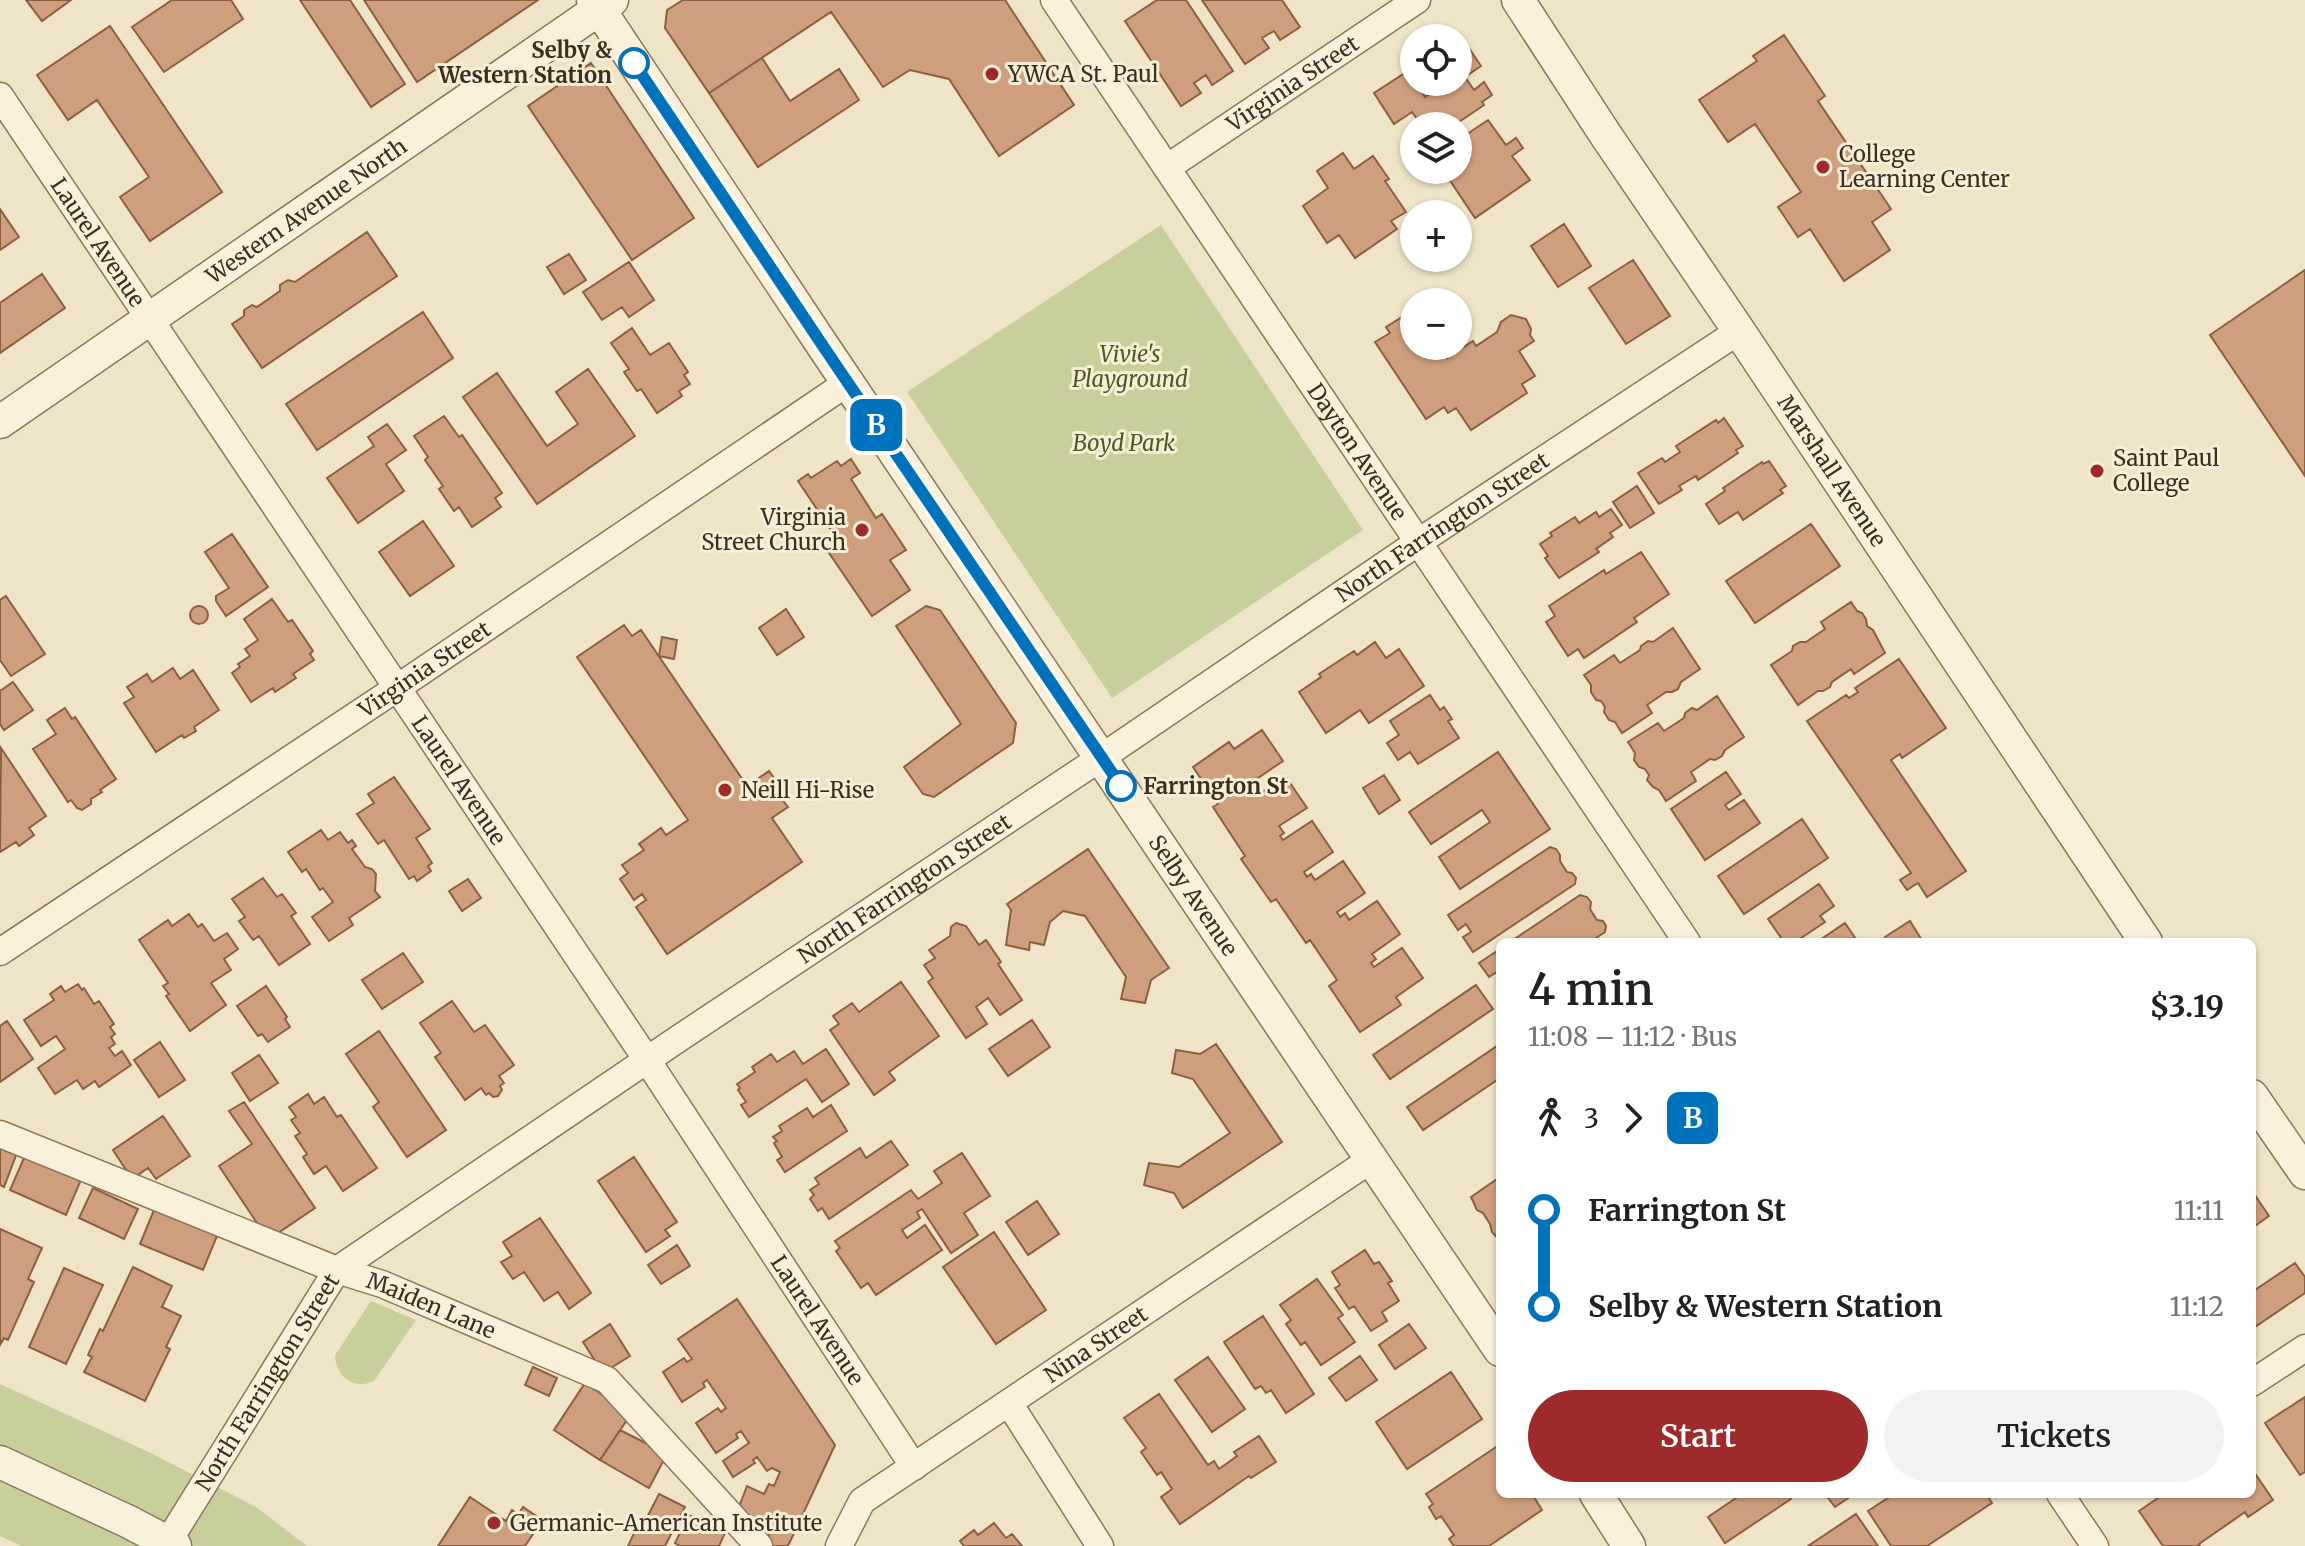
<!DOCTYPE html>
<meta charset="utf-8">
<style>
:root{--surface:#fff;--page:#f2f2f2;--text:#202124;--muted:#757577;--accent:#9e2a2b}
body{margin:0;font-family:Merriweather,serif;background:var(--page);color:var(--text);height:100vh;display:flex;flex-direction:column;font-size:30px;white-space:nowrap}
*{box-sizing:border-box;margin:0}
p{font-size:26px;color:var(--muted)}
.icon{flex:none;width:44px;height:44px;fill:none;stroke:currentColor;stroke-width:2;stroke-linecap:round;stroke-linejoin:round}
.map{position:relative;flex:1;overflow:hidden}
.side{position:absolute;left:1496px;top:938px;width:760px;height:560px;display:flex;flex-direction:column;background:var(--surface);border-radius:12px;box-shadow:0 2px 6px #0004}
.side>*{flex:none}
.badge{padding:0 16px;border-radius:12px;font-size:28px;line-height:52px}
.fabs{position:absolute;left:1400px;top:24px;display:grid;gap:16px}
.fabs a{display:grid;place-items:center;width:72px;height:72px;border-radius:50%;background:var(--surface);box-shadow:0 2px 6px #0004;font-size:40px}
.map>.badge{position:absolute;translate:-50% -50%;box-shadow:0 0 0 4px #fff}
.legs{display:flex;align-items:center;gap:12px;height:88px;padding:0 32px;font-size:26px}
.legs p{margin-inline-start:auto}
.head{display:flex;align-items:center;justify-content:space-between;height:136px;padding:0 32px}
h1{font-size:44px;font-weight:600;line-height:60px}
.primary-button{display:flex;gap:16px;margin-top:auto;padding:16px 32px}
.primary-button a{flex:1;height:92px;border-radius:48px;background:var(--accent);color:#fff;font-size:32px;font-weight:600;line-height:92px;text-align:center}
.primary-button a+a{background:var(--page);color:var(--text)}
ul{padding:0 32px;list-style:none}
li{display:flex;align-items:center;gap:28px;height:96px;font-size:30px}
li i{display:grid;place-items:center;width:12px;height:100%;margin:0 10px;background:currentColor}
li i::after{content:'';width:20px;height:20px;margin:-10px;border:6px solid;border-radius:50%;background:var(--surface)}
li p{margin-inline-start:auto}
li:first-child i{background:linear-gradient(#0000 50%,currentColor 0)}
li:last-child i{background:linear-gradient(currentColor 50%,#0000 0)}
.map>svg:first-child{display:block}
</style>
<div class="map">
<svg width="2305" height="1546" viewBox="0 0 2305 1546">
<rect width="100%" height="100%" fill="#f0e4c8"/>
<path fill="#c9cf9b" d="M1161 225 1363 530 1112 698 907 392Z
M371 1301 416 1320 374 1381C370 1382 365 1385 360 1384 345 1384 335 1369 335 1355Z
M0 1384 151 1453 256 1507 307 1546H21L0 1536Z"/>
<path fill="#cf9f7d" stroke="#8d5f41" stroke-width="2" d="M26 0H71L42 21Z
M172 0H231L243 19 164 72 132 27Z
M300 0H350L405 84 371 107Z
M364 0H538L417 82Z
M683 0H1005L1074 105 999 156 949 79 910 70 883 87 831 12 709 93 665 28 667 10Z
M1157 0H1186L1233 71 1212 85 1206 75 1194 83 1201 93 1181 106 1125 21Z
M1202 0H1282L1300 27 1280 40 1274 31 1262 38 1269 48 1245 64Z
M110 26 222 192 150 241 120 197 149 177 97 100 68 120 37 75Z
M1460 35 1481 66 1465 77 1474 90 1484 82 1492 95 1482 102 1484 105 1453 126H1422L1412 112 1394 124 1374 93 1408 71 1425 97 1446 82H1458V38H1456Z
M1784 35 1825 96 1818 101 1891 209 1872 222 1890 250 1844 281 1810 229 1798 237 1778 207 1801 192 1755 124 1728 142 1699 100 1757 61 1753 56Z
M762 58 790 101 839 69 859 100 758 167 709 93Z
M591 63 694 218 632 260 528 106Z
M1488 120 1506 145 1516 138 1523 148 1512 156 1530 180 1475 218 1443 170H1458V140Z
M1343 153 1354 169 1373 156 1389 179 1385 181 1406 212 1391 221 1397 229 1355 258 1339 235 1327 243 1303 206 1328 188 1317 171Z
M0 209 19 237 0 250Z
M1564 224 1591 266 1558 287 1531 246Z
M367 232 397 276 262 368 232 324 244 316V310L252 305 257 307 280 291V285L288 280 295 282Z
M569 254 586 280 564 294 547 267Z
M1633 260 1670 316 1626 344 1589 288Z
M629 262 654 300 629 317 622 307 602 320 583 292Z
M2305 270V476L2210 335Z
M42 274 65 308 0 353V303Z
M423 312 453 358 317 450 286 404Z
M1407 314 1410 319 1414 317V346H1439L1447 358 1473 341 1476 346 1497 332 1501 322 1511 315 1526 319 1531 329 1530 335 1534 341 1519 351 1535 376 1522 384 1527 393 1471 430 1456 408 1448 413 1444 407 1426 419 1375 342 1390 333 1386 327Z
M632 328 650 355 669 343 688 372 684 375 690 384 679 391 682 396 657 413 641 389 637 391 624 372 629 369 611 343Z
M588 369 635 436 537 504 463 397 497 373 547 446 578 424 556 392Z
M444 416 459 437 462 435 502 493 495 498 501 507 472 527 459 507 454 511 439 489 443 486 425 460 428 457 414 436Z
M1724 418 1743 446 1736 450 1738 453 1698 480 1696 476 1679 486 1682 490 1659 504 1638 473 1662 458 1665 462 1680 452 1676 446 1716 420 1718 423Z
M387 424 406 450 386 464 404 491 358 523 327 478 374 446 368 437Z
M851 459 860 473 851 479 876 518 882 514 906 550 890 560 910 590 872 616 827 550 839 542 798 481 808 474 811 478 837 461 841 466Z
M1769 461 1786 486 1780 490 1783 493 1743 520 1738 512 1719 524 1706 504 1725 491 1723 488 1762 462 1763 464Z
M1637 486 1654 513 1630 528 1613 502Z
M1611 509 1622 525 1610 533 1613 537 1596 549 1599 552 1559 578 1545 558 1548 556 1540 544 1552 536 1550 533 1575 517 1579 523 1596 512 1599 517Z
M423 521 454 566 410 596 379 552Z
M1811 524 1840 566 1755 623 1726 581Z
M232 534 268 587 226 616 216 601V596L229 588 205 552Z
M1641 552 1669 594 1634 618 1637 622 1584 658 1578 649 1568 656 1546 622 1555 616 1549 606 1604 570 1606 574Z
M6 596 45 654 11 676 0 660V600Z
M272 599 288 622 292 620 313 651 310 654 314 660 293 674 296 678 275 692 273 688 251 702 232 673 240 667 238 664 250 656 245 649 258 640 244 619Z
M1851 602 1857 611 1862 613 1866 619 1867 626 1873 630 1885 653 1854 674 1851 669 1832 682 1830 687 1823 691H1818L1798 705 1771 665 1792 651 1793 646 1800 642H1806L1825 629 1821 622Z
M190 615a9 9 0 1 1 18 0a9 9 0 1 1-18 0Z
M926 606 940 610 1016 723 1013 743 934 797 923 794 904 767 961 724 896 626Z
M786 609 804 637 777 655 759 628Z
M624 625 632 636 641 630 747 786 769 771 786 795 781 798 788 807 772 818 802 862 667 954 636 907 646 900 642 894 634 900 620 879 628 873 622 865 644 850 639 844 661 828 666 835 688 820 577 657Z
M1673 628 1700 669 1681 682 1678 689 1672 692H1666L1647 705 1652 713 1622 733 1615 722 1609 720 1604 712 1605 707 1601 701 1596 700 1591 692V685L1584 675 1614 655 1620 663 1640 650 1641 646 1648 641 1653 642Z
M662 637 677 640 674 659 659 656Z
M1375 642 1386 658 1399 649 1424 686 1369 723 1360 710 1326 733 1299 692 1321 677 1319 674 1354 651 1357 655Z
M1899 659 1946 728 1902 758 1900 754 1891 760 1966 871 1927 897 1918 883 1907 890 1900 880 1911 873 1807 721 1846 695 1849 698 1858 692 1855 688Z
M173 668 180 679 193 670 219 710 194 727 196 731 184 738 182 735 156 752 124 703 134 697 127 687 147 674 152 682Z
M13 682 33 710 4 730 0 724V691Z
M1430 695 1440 710 1444 707 1452 719 1448 721 1459 738 1418 764 1410 752 1398 760 1387 743 1399 735 1390 721Z
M1717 696 1744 737 1725 750 1722 756 1715 760 1710 759 1691 772 1696 781 1666 801 1659 790 1653 787 1647 780 1649 775 1645 769 1639 767 1634 760 1635 753 1628 742 1658 723 1664 731 1684 718 1685 713 1692 708 1697 710Z
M65 708 72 719 75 717 116 779 100 790 102 792 91 799V804L82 810 77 808 71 800 68 802 33 749 56 734 47 720Z
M1262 730 1283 761 1255 780 1260 787 1255 791 1258 795 1286 777 1307 808 1279 826 1284 833 1280 836 1283 840 1312 821 1333 852 1304 872 1307 877 1311 874 1315 880 1343 861 1365 893 1337 912 1340 917 1345 913 1349 920 1377 901 1400 934 1372 954 1376 959 1371 963 1374 967 1402 948 1423 978 1396 997 1401 1005 1360 1032 1329 986 1337 980 1310 940 1306 943 1276 899 1271 902 1241 859 1245 856 1213 807 1218 804 1193 767 1229 742 1234 749Z
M1 748 46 816 29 828 34 835 19 846 16 842 0 852Z
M1498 752 1550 829 1460 889 1439 857 1490 822 1482 810 1431 844 1409 812Z
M1726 772 1741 794 1725 805 1729 810 1744 800 1760 823 1705 860 1671 809Z
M1384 775 1400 800 1379 814 1363 788Z
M394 777 430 829 416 838 432 863 428 866 431 871 417 881 414 876 409 879 384 840 378 844 357 814 374 803 368 794Z
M1802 819 1828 858 1744 914 1718 876Z
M321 830 328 840 340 832 348 843 352 840 356 846 352 849 365 867 372 869 376 874 375 891 380 897 349 918 353 925 329 941 312 917 333 902 323 888 320 890 306 869 302 872 288 852Z
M1550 847 1556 849 1560 855V861L1567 872 1572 873 1576 878 1575 884 1473 952 1463 937 1471 932 1466 924 1458 930 1448 915Z
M1088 849 1169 968 1151 980 1145 1003 1121 999 1126 977 1085 916 1063 911 1050 922 1044 945 1030 942 1029 950 1006 945 1011 910 1007 904Z
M263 878 277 897 282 894 296 913 291 916 310 944 279 965 259 936 253 940 239 921 245 917 232 899Z
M468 879 481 898 462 911 449 891Z
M1819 884 1834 906 1820 916 1825 922 1795 942H1784L1768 919Z
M1580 895 1587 897 1591 902 1590 909 1597 920 1603 921 1606 926 1605 932 1590 942H1510Z
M189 914 198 927 202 924 214 941 227 933 238 949 224 959 231 970 211 983 226 1005 190 1031 166 996 169 994 163 986 168 983 139 940 168 920 172 926Z
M1910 921 1923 942H1888L1885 937Z
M956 923 966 926 979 945 986 940 1001 962 998 964 1022 1000 1000 1015 988 998 976 1007 987 1024 966 1038 928 982 933 978 924 965 935 958 929 950 950 936 951 927Z
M1845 923 1858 942H1817Z
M1500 949V977L1497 972 1489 977 1479 963Z
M403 953 423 982 382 1009 362 980Z
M901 982 939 1036 889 1072 895 1080 874 1095 830 1030 839 1024 833 1016 852 1003 859 1012Z
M78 984 82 990 84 988 94 1004 99 1001 114 1024 110 1027 115 1034 111 1037 115 1044 109 1048 115 1056 122 1051 131 1065 99 1087 95 1081 83 1089 77 1080 55 1094 38 1068 65 1049 56 1036 41 1046 24 1020 54 1000 50 994 61 986 65 992Z
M1476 985 1493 1009 1390 1079 1373 1055Z
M266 986 287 1017 285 1019 290 1027 268 1042 262 1034 258 1036 237 1006Z
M452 1001 474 1032 485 1025 514 1065 499 1076 504 1083 500 1086 502 1090 498 1096 493 1097 489 1093 486 1095 481 1088 465 1100 435 1057 441 1053 420 1023Z
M1032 1020 1050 1047 1008 1076 989 1049Z
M7 1021 33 1059 0 1082V1026Z
M379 1031 446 1130 407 1157 373 1107 379 1102 346 1054Z
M160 1042 185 1080 159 1097 134 1060Z
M1216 1044 1282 1142 1183 1208 1174 1193 1144 1185 1149 1163 1179 1167 1230 1133 1193 1079 1172 1073 1176 1050 1200 1054Z
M1500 1044V1078L1423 1130 1407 1107Z
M826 1049 849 1084 822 1102 806 1079 749 1117 741 1105 746 1102 738 1090 740 1088 737 1084 755 1072 752 1067 771 1054 777 1062 794 1051 803 1064Z
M259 1055 278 1083 250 1101 232 1073Z
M308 1094 314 1104 324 1097 337 1117 341 1115 377 1168 343 1191 326 1166 314 1174 303 1157 307 1154 295 1136 300 1133 291 1120 296 1117 289 1107Z
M244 1102 315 1208 275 1235 261 1229 219 1166 252 1144 229 1111Z
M831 1105 847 1131 785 1172 777 1160 782 1157 774 1143 777 1141 773 1137 782 1131 779 1126 807 1108 813 1117Z
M163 1116 190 1156 156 1179 148 1168 132 1179 113 1150Z
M891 1141 908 1165 829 1219 822 1208 818 1211 810 1199 814 1195 810 1190 819 1184 815 1178 860 1148 866 1158Z
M0 1143 18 1150 4 1187 0 1185Z
M27 1151 83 1175 66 1215 10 1190Z
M962 1153 990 1196 964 1213 978 1235 951 1253 922 1209 917 1212 920 1218 902 1230 907 1238 925 1225 942 1250 876 1295 868 1283 861 1288 836 1251 840 1248 835 1241 911 1190 918 1199 942 1183 934 1171Z
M634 1157 677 1222 665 1230 670 1236 646 1252 598 1181Z
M1500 1177V1241L1492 1232 1490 1224 1483 1213 1477 1210 1471 1197Z
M93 1188 138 1209 124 1239 79 1218Z
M2252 1191 2269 1216 2252 1228Z
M1037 1201 1059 1234 1028 1255 1006 1222Z
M156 1205 219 1231 203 1270 140 1244Z
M540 1218 591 1293 569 1309 558 1292 544 1301 524 1272 513 1279 501 1262 512 1256 503 1242Z
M0 1229 42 1248 28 1279 34 1282 8 1340 4 1338 0 1345Z
M994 1232 1046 1310 996 1344 943 1267Z
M677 1245 690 1266 661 1284 648 1265Z
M1365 1250 1374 1264 1379 1262 1392 1281 1388 1283 1399 1301 1382 1312 1387 1321 1371 1331 1354 1306 1349 1309 1335 1288 1340 1285 1332 1272Z
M2295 1263 2305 1277V1293L2252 1329V1292Z
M133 1267 172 1286 162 1307 181 1316 166 1347 170 1349 145 1401 84 1372 92 1357 88 1355 100 1329 103 1331Z
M64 1268 103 1285 66 1364 29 1347Z
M1317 1279 1343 1315 1338 1318 1355 1342 1321 1365 1305 1342 1301 1345 1286 1324 1291 1320 1280 1305Z
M737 1299 835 1445 789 1544 787 1546H772L769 1542V1534L754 1527 739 1507 747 1486 764 1494 769 1484 774 1486 780 1472 772 1468 767 1471 757 1457 753 1460 755 1463 733 1477 723 1461 749 1443 741 1431 736 1434 738 1438 716 1453 696 1423 718 1408 721 1412 726 1408 707 1380 703 1383 705 1387 682 1402 663 1372 684 1358 687 1362 692 1359 678 1339Z
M1263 1316 1314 1394 1286 1413 1271 1390 1266 1393 1261 1386 1255 1389 1224 1342Z
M610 1324 630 1356 603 1373 583 1342Z
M1409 1324 1426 1348 1395 1369 1379 1345Z
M1360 1356 1377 1380 1346 1401 1329 1378Z
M1208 1357 1245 1409 1212 1432 1175 1380Z
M533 1367 557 1378 549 1396 525 1385Z
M1451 1372 1482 1419 1407 1469 1376 1422Z
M585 1383 631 1414 600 1460 554 1430Z
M1159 1394 1208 1465 1214 1461 1219 1469 1237 1456 1234 1452 1259 1436 1276 1462 1251 1478 1249 1476 1180 1524 1161 1497 1172 1489 1161 1472 1157 1475 1141 1452 1146 1448 1124 1418Z
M2305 1397V1472L2300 1475 2265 1423Z
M620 1430 667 1454 649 1488 600 1460Z
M1499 1445 1500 1494H1532L1542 1510 1489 1546H1454L1449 1539 1454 1535 1441 1516 1436 1519 1429 1507 1433 1504 1426 1494Z
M2252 1469 2273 1500 2248 1517 2245 1512 2199 1544 2200 1546H2163L2139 1511 2164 1494 2168 1497 2172 1494H2252Z
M659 1494 685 1507 665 1546H628L636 1529 640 1531Z
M1742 1494H1788L1791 1499 1725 1543 1708 1517Z
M1825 1494H1849L1851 1496 1835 1507Z
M1894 1494H1986L1992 1503 1927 1546H1891L1868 1511Z
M470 1497 506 1521 512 1510 518 1515 523 1507 539 1518 534 1526 537 1528 525 1546H438Z
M1856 1514 1878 1546H1808Z
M689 1515 725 1533 719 1546H680L675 1543Z
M994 1523 1006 1538 1012 1534 1022 1546H964L960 1541 974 1530 978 1535Z"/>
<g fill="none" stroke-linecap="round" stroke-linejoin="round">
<defs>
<g id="minor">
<path id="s1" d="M1054 0 1687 942"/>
<path id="s2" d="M0 96 647 1060 914 1467"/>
<path id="s3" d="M1168 167 1417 0"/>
<path id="s4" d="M0 952 397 688 847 383"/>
<path id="s5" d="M0 1134 337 1270 382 1284 607 1380 759 1546"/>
<path d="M2252 1383 2305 1348"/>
<path d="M1009 1403 1100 1546"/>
<path d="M2060 1494 2095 1546"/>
<path id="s6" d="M168 1542 337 1270 678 1039 1102 757 1420 541 1739 331"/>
<path id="s7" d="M839 1546 862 1501 1372 1159"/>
</g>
<g id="tertiary">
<path id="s8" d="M593 0 823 346 1500 1350"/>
<path id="s9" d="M1518 0 1605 134 1739 331 2146 942"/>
<path id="s10" d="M0 422 612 0"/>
<path d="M2252 1096 2305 1173"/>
<path d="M0 1462 127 1521 175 1546"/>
<path d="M1596 1494 1629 1546"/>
</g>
</defs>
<use href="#minor" stroke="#8d765c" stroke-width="29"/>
<use href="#tertiary" stroke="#8d765c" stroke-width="35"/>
<use href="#minor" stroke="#faf1dc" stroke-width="26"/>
<use href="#tertiary" stroke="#faf1dc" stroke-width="32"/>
</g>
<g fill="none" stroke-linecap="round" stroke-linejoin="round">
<defs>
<path id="line-1" d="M634 63 823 346 1121 786"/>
</defs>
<use href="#line-1" stroke="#fff" stroke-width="18"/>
<use href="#line-1" stroke="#0072bc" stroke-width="12"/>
</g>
<g fill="#fff" stroke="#0072bc" stroke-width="4">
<circle cx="634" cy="63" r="14"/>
<circle cx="1121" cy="786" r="14"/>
</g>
<g fill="#9e2a2b" stroke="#f7eed8" stroke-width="3">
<circle cx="992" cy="74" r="8"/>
<circle cx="1823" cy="167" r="8"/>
<circle cx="2097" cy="471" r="8"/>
<circle cx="862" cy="530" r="8"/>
<circle cx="725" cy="790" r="8"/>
<circle cx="494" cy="1523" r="8"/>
</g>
<g text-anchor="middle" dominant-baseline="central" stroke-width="6" stroke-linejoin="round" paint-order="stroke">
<g font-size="22" font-weight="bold" fill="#3d2e20" stroke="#f7eed8" text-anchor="end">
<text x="612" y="50">Selby &amp;<tspan x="612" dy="25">Western Station</tspan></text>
<text x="1143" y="786" text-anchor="start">Farrington St</text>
</g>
<g font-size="22" fill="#3d2e20" stroke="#f7eed8" text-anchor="start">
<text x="1008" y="74">YWCA St. Paul</text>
<text x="1839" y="154">College<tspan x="1839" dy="25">Learning Center</tspan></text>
<text x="2113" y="458">Saint Paul<tspan x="2113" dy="25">College</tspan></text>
<text x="846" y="517" text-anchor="end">Virginia<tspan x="846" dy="25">Street Church</tspan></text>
<text x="741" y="790">Neill Hi-Rise</text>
<text x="510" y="1523">Germanic-American Institute</text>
</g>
<g font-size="22" fill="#3d2e20" stroke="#f7eed8">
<text stroke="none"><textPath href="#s3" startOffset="150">Virginia Street</textPath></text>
<text stroke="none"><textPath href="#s10" startOffset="372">Western Avenue North</textPath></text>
<text stroke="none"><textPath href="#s2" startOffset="176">Laurel Avenue</textPath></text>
<text stroke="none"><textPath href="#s1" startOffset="544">Dayton Avenue</textPath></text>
<text stroke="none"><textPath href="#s9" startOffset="566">Marshall Avenue</textPath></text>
<text stroke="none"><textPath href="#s6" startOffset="1652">North Farrington Street</textPath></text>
<text stroke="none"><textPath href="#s4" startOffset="510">Virginia Street</textPath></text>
<text stroke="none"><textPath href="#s2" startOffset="824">Laurel Avenue</textPath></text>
<text stroke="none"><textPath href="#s6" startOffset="1004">North Farrington Street</textPath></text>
<text stroke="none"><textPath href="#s8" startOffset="1078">Selby Avenue</textPath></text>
<text stroke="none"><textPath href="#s5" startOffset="464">Maiden Lane</textPath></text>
<text stroke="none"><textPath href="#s2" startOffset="1472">Laurel Avenue</textPath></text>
<text stroke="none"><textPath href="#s7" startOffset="332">Nina Street</textPath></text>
<text stroke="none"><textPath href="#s6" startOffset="188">North Farrington Street</textPath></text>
</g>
<g font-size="22" font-style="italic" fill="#4d5a26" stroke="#f7eed8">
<text x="1130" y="354">Vivie's<tspan x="1130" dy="25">Playground</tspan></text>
<text x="1124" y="443">Boyd Park</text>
</g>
</g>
</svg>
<div class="fabs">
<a><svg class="icon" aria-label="locate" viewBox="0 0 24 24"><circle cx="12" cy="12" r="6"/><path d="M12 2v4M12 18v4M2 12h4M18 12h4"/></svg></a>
<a><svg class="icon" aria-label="layers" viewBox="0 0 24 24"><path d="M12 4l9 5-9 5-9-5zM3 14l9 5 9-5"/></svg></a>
<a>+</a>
<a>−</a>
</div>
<b class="badge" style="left:876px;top:425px;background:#0072bc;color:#fff">B</b>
<section class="side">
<div class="head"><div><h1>4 min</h1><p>11:08 – 11:12 · Bus</p></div><b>$3.19</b></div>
<div class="legs"><svg class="icon" aria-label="walk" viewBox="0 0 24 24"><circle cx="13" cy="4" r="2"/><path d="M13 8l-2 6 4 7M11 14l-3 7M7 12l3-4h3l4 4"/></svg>3<svg class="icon" aria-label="forward" viewBox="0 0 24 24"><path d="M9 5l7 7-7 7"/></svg><b class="badge" style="background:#0072bc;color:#fff">B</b></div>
<ul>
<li><i style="color:#0072bc"></i><b>Farrington St</b><p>11:11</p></li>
<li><i style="color:#0072bc"></i><b>Selby &amp; Western Station</b><p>11:12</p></li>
</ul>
<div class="primary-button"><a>Start</a><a>Tickets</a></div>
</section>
</div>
